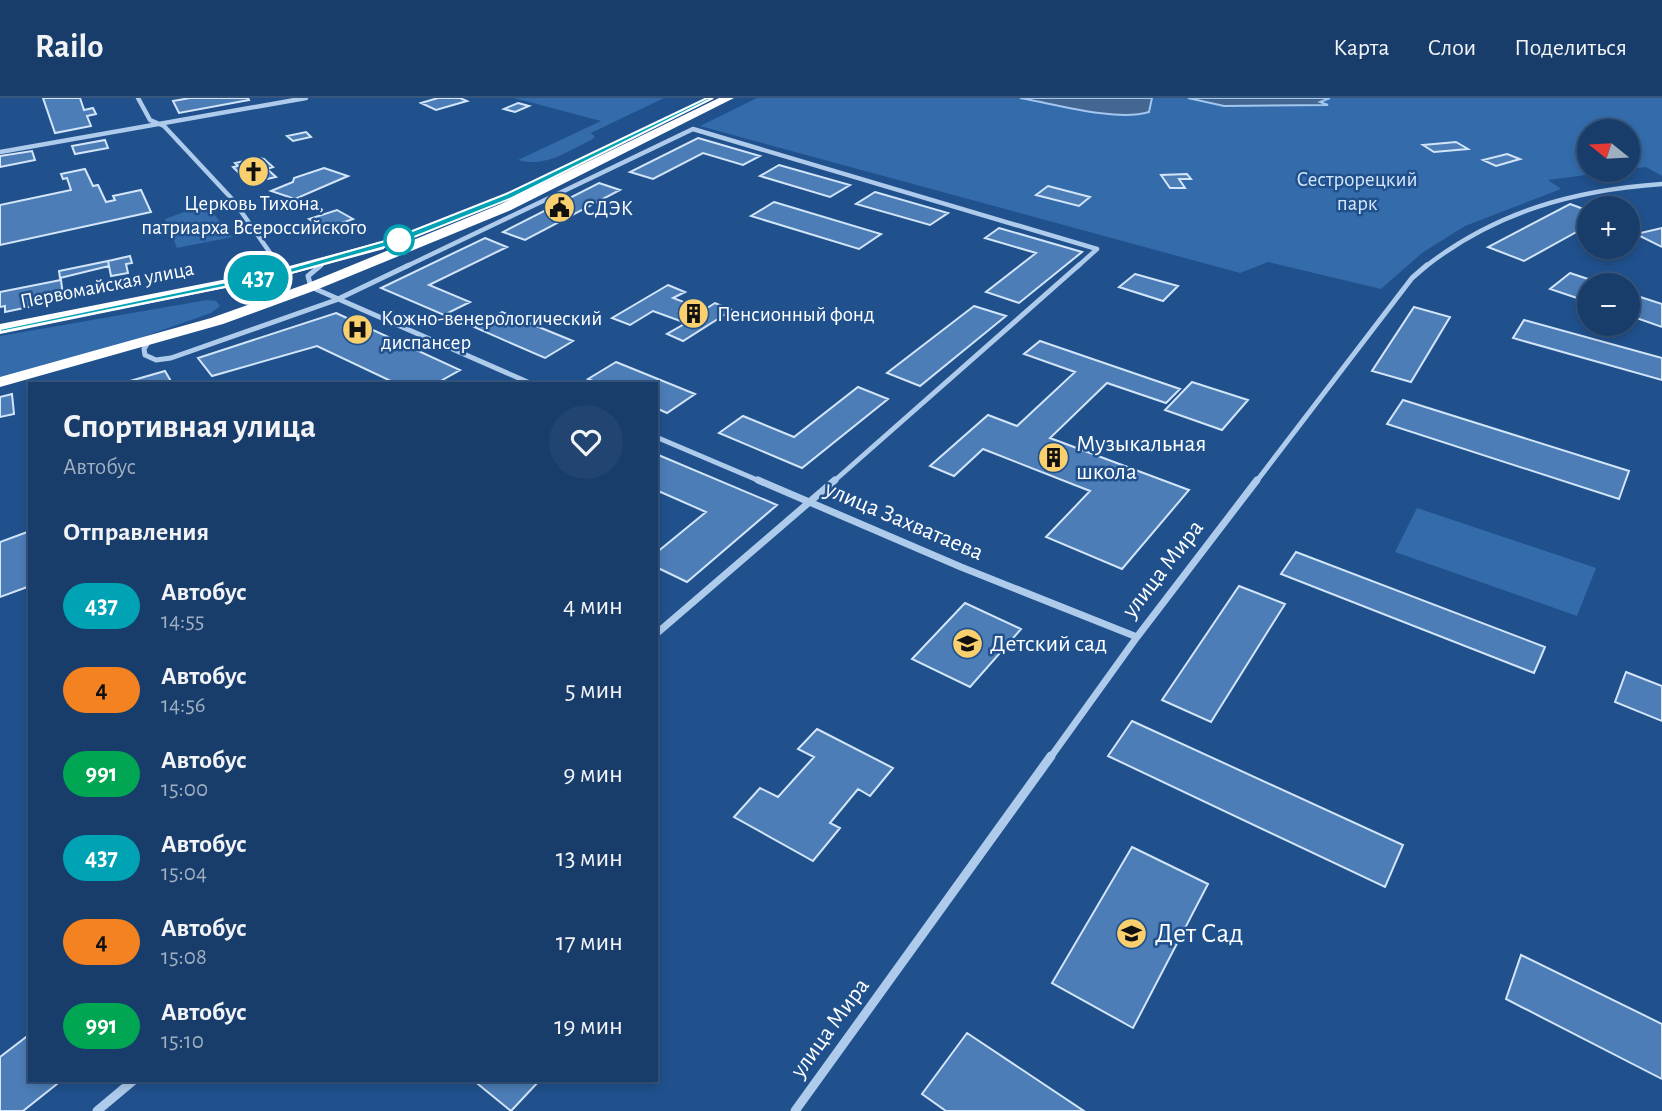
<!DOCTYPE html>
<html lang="ru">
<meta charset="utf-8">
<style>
:root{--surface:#183d6a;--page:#214470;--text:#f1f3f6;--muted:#9faec1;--line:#36567e}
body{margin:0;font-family:"Alegreya Sans",sans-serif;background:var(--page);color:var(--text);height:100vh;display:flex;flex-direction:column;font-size:26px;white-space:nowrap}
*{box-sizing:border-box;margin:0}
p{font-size:23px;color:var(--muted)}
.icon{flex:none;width:38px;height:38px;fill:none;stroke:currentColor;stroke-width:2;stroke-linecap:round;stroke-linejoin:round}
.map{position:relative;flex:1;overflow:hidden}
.panel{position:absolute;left:28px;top:284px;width:630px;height:700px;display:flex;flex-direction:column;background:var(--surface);border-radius:0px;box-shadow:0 4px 10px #0003,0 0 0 2px var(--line)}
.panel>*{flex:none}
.badge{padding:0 14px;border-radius:23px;font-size:24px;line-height:46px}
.needle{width:46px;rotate:288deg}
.tools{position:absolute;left:1577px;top:21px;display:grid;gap:14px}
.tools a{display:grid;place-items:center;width:63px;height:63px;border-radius:50%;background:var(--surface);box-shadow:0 4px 10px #0003,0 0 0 2px var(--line);font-size:35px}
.map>.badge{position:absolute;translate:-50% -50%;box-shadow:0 0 0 4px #fff}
h2{padding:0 35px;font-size:26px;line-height:63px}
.round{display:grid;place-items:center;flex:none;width:74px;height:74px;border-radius:37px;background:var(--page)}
.overview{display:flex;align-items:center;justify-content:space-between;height:119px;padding:0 35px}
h1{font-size:33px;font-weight:700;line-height:52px}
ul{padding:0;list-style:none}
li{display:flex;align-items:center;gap:21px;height:84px;padding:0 35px}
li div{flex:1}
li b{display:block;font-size:26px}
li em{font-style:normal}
li .badge{min-width:77px;font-weight:700;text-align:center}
header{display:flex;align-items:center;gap:42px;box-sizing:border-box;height:98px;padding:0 35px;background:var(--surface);border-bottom:2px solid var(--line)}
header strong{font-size:33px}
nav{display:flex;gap:38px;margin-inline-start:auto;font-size:24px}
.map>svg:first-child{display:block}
</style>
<header>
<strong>Railo</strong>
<nav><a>Карта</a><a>Слои</a><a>Поделиться</a></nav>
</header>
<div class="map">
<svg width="1662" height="1013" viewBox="0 0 1662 1013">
<rect width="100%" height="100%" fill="#20518d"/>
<path fill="#336bab" d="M514 0H664L591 35 595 39 591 42C568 53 545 70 518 62L601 23Z
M757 0H1020L1109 14H1149L1152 0H1192L1224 8H1324L1319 4 1330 0H1662V78L1646 69 1628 71V33H1589V72H1624L1548 82 1561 91 1465 128 1422 155 1381 191 1268 164 1240 175 700 28Z
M206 106 232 139 177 150 165 121Z
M207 202 216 203 220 208 211 215 120 247 0 280V238Z
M1417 410 1596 470 1577 518 1395 454Z"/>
<path fill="#446792" stroke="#a2c6ed" stroke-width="2" d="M1020 0H1152L1149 14C1116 24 1055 6 1020 0Z
M1188 0H1330L1320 4 1328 7 1224 8Z"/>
<path fill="#4c7db7" stroke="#d3e5f9" stroke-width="2" d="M43 0H80L84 12 93 10 96 16 87 18 91 28 55 35Z
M190 0H248L249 2 179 15 173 3Z
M438 0H460L467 3 436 12 421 5Z
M518 5 529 8 515 14 504 11Z
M306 34 311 39 293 43 287 38Z
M698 40 760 58 743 67 703 55 653 81 630 74Z
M105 42 108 50 75 56 72 48Z
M1456 44 1468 51 1434 54 1423 47Z
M32 53 35 62 0 69V58Z
M1507 56 1520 61 1496 68 1483 62Z
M258 60 264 61 273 69 267 71 276 79 254 84 251 81 246 82 244 80 249 79 246 76 241 77 233 69 238 68 235 65Z
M779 67 850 87 830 99 760 78Z
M324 70 348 78 295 101 271 93 293 84 294 80Z
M85 71 93 88 98 87 106 104 115 102 113 98 141 92 151 114 0 147V107L71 92 67 80 63 81 61 76Z
M1187 76 1191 81H1179L1185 90H1170L1161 77Z
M599 85 620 92 525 142 503 134Z
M1048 88 1090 99 1079 108 1036 97Z
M875 94 948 115 930 127 856 106Z
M774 104 881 136 859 151 751 118Z
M1570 106 1589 113V127L1524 163 1488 149Z
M337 112 353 121 325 131 309 121Z
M999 130 1082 154 1019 205 986 194 1036 155 985 140Z
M1662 130V149L1636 136Z
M485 140 507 149 429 187 470 204 444 217 381 190Z
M130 158 132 165 126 166 128 175 111 178 108 163Z
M108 163 109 168 60 180 59 173Z
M1570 175 1606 187H1589V204L1550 191Z
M1135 176 1178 188 1163 203 1119 189Z
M61 182 63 197 48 200V205L5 214V208L0 209V194Z
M668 187 685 194 673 200 704 212 715 205 732 212 683 243 667 236 686 225 653 213 630 227 612 220Z
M1628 195 1662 206V229L1628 217Z
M974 208 1006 218 920 288 887 275Z
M1414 209 1450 219 1411 284 1372 273Z
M502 214 573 243 545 260 474 229Z
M336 215 460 272 437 285H395L317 248 212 278 198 260Z
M1524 222 1662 260V282L1513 240Z
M1040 243 1180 291 1166 305 1107 285 1050 340 1189 392 1122 471 1046 439 1090 393 983 351 954 378 930 368 988 317 1017 328 1075 274 1024 256Z
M616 264 695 296 667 315 656 310V285H598L588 281Z
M165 273 172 285 130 283Z
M1192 284 1248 302 1222 332 1165 312Z
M858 289 888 301 802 370 719 335 743 318 794 339Z
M12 296 14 316 0 319V299Z
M1403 302 1629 373 1619 401 1387 326Z
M656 356 777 407 687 484 656 469V455L706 414 656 392Z
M30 433V488L0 499V444Z
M1296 454 1545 549 1534 575 1281 476Z
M1239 488 1285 506 1211 624 1162 602Z
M965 505 1021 531 970 589 912 561Z
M1626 574 1662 588V623L1615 604Z
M1132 623 1403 747 1385 789 1108 658Z
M817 631 893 670 870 698 858 691 830 725 840 730 813 763 734 719 760 690 778 699 814 659 798 651Z
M1132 749 1208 786 1133 930 1052 885Z
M1521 857 1662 926V981L1506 901Z
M967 935 1084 1013H946L922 996Z
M30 936V982H62L23 1013H0V959Z
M473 982H540L511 1013Z"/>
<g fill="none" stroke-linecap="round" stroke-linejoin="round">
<path stroke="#aecbec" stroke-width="4.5" d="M138 0 150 22 164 28 233 102 280 169
M0 54 306 0
M319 169 324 164
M405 169 693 31 1097 151 1077 169
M1425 169C1495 114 1574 92 1662 86"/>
<path stroke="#aecbec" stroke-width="5" d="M279 167 284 174
M321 167 308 178 311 189 530 285
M149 243 144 251 145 257 156 262 171 260 336 202 409 167
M656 339 762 384
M833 384 1079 167
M1256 384 1412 180 1427 167"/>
<path stroke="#aecbec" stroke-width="7" d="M758 382 961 469 1137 539
M656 536 835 382
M1050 660 1137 539 1257 382"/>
<path stroke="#aecbec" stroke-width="9" d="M97 1013 134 982
M795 1013 1051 658"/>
<path fill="#fff" fill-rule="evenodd" d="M719 0H734L511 112 316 192 223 226 0 289V279L211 220 306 186 501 106Z
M379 144 384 145V151L284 178 0 236V226L282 170Z"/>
</g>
<path fill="#00a3b4" stroke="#fff" stroke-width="2" d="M707 0H713L512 100 399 145 284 177 0 234V231L283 172 392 141 506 96Z"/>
<defs>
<symbol id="church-disc" viewBox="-11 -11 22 22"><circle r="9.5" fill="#fad06f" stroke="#20518d"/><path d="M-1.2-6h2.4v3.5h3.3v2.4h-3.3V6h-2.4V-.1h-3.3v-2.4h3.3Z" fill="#111"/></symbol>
<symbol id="civic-disc" viewBox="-11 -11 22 22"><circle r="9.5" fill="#fad06f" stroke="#20518d"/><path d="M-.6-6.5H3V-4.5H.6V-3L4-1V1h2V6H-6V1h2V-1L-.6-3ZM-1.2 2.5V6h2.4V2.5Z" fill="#111"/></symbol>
<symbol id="building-disc" viewBox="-11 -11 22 22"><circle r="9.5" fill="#fad06f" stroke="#20518d"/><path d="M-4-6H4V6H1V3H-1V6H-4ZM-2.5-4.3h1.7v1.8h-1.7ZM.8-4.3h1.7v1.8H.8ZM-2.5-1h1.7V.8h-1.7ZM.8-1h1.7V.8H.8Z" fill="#111"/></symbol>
<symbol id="hospital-disc" viewBox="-11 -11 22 22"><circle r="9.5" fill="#fad06f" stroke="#20518d"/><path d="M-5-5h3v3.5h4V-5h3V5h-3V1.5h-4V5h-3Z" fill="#111"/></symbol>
<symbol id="school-disc" viewBox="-11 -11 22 22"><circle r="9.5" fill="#fad06f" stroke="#20518d"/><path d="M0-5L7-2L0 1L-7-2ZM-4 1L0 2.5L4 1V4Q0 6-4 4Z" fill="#111"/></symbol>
</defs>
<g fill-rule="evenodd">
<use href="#church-disc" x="236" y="56" width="35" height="35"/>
<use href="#civic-disc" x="542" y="92" width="35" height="35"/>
<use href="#building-disc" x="676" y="198" width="35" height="35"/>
<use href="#hospital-disc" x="340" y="214" width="35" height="35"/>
<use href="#building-disc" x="1036" y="342" width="35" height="35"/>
<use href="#school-disc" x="950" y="528" width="35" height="35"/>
<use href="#school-disc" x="1114" y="818" width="35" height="35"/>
</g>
<circle fill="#fff" stroke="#00a3b4" stroke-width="3.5" cx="399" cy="142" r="14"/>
<g text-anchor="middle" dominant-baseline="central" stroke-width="5" stroke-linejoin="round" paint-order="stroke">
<g font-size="21" fill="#d3e5f9" stroke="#20518d">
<text x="1357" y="81">Сестрорецкий<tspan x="1357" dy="24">парк</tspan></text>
</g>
<g font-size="21" fill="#fff" stroke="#20518d" text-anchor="start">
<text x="254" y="105" text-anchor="middle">Церковь Тихона,<tspan x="254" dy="24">патриарха Всероссийского</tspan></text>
<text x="583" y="110">СДЭК</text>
<text x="717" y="216">Пенсионный фонд</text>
<text x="381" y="220">Кожно-венерологический<tspan x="381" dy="24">диспансер</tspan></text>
</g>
<g font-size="21" fill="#fff" stroke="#20518d">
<text transform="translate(107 187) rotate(-11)">Первомайская улица</text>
</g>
<g font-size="24" fill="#fff" stroke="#20518d" text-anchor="start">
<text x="1076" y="346">Музыкальная<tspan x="1076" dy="28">школа</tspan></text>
<text x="990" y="546">Детский сад</text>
</g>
<g font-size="24" fill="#fff" stroke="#20518d">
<text transform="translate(904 423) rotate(23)">улица Захватаева</text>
<text transform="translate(1163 471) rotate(-52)">улица Мира</text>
<text transform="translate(830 930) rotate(-54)">улица Мира</text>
</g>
<g font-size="28" fill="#fff" stroke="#20518d" text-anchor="start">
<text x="1155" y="836">Дет Сад</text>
</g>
</g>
</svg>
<div class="tools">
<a><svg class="needle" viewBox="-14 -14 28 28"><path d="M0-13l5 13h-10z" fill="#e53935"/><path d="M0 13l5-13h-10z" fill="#9faec1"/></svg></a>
<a>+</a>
<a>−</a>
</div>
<b class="badge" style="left:258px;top:180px;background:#00a3b4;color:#fff">437</b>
<section class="panel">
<div class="overview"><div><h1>Спортивная улица</h1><p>Автобус</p></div><a class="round"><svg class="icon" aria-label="heart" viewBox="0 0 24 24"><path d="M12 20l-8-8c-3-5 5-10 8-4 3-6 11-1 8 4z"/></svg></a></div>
<h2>Отправления</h2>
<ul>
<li><span class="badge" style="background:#00a3b4;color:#fff">437</span><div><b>Автобус</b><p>14:55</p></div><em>4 мин</em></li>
<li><span class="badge" style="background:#f58220;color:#111">4</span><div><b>Автобус</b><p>14:56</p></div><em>5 мин</em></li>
<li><span class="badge" style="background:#00a651;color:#fff">991</span><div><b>Автобус</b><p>15:00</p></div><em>9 мин</em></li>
<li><span class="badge" style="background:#00a3b4;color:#fff">437</span><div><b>Автобус</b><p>15:04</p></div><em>13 мин</em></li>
<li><span class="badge" style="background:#f58220;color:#111">4</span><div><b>Автобус</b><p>15:08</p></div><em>17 мин</em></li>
<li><span class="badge" style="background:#00a651;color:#fff">991</span><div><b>Автобус</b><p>15:10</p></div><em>19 мин</em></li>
</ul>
</section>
</div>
